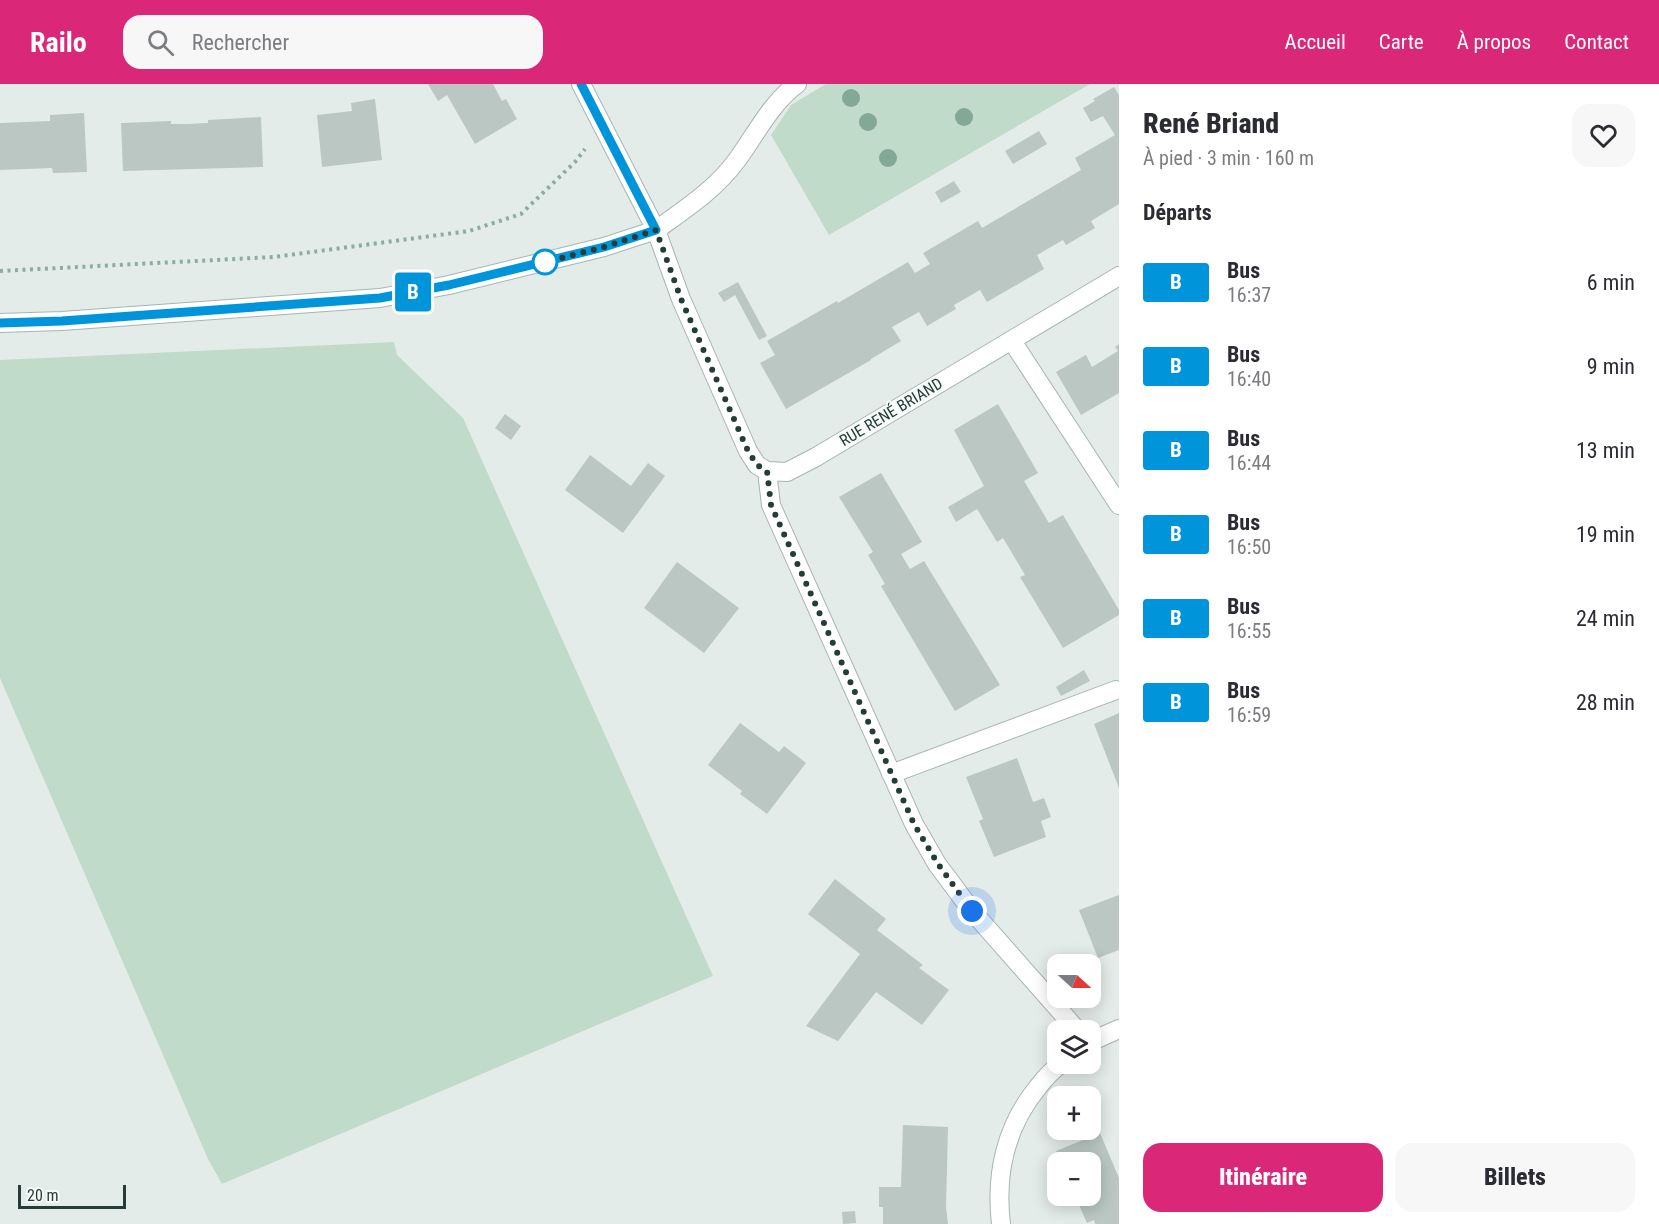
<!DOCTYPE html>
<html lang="fr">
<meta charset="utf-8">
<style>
:root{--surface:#fff;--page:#f7f7f7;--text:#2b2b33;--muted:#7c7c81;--accent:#db2777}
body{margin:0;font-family:"Roboto Condensed",sans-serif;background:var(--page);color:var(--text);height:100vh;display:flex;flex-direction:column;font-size:22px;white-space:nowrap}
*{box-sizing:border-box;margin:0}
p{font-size:20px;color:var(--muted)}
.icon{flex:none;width:33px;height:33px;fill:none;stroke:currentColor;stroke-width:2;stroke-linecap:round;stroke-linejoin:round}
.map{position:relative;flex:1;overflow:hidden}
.side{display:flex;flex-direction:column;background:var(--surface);width:540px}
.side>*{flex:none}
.badge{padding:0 12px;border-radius:4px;font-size:21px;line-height:39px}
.needle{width:39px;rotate:111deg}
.buttons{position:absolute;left:1047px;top:870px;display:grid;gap:12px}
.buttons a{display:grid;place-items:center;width:54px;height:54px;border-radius:12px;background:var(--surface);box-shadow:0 3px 15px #0003;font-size:30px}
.scale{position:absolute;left:18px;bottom:15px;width:108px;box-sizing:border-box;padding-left:6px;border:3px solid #253d39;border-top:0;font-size:16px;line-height:21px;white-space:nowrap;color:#253d39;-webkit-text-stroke:4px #f5f9f7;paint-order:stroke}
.you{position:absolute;width:30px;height:30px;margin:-15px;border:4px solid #fff;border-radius:50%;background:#1a73e8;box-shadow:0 0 0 9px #1a73e833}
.map>.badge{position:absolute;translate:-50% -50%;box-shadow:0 0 0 3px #fff}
h2{padding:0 24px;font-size:22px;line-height:54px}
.round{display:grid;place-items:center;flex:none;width:63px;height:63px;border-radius:18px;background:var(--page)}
.headline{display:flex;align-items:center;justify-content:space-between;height:102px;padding:0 24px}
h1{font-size:28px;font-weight:800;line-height:45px}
.button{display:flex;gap:12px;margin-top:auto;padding:12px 24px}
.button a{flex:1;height:69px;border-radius:18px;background:var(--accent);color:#fff;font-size:24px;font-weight:800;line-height:69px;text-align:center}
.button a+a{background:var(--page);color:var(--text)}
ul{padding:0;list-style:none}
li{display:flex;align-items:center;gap:18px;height:84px;padding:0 24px}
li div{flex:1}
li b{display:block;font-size:22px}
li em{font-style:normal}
li .badge{min-width:66px;font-weight:700;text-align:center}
header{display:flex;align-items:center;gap:36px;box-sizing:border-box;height:84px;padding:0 30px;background:var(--accent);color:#fff}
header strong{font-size:28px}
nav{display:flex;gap:33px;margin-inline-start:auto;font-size:21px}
.search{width:420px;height:54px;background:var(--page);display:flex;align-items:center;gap:15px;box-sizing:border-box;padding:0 21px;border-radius:18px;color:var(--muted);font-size:22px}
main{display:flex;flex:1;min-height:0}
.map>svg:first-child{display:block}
</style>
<header>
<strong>Railo</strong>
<div class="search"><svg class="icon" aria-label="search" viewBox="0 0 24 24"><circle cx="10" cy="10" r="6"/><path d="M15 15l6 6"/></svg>Rechercher</div>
<nav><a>Accueil</a><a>Carte</a><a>À propos</a><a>Contact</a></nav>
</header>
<main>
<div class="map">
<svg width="1119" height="1140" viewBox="0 0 1119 1140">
<rect width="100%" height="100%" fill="#e4ecea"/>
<path fill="#c0dbca" d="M826 0H1090L829 151 771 51 791 21Z
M394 258 397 271 463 334 713 892 222 1100 208 1075 0 594V276Z"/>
<path fill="#bac7c3" d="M428 0H493L502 17 506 15 517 35 475 60 447 11 438 17Z
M1114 3 1119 11V120L1091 137 1095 144 1066 161 1063 156 1037 171 1044 185 987 218 980 206 954 221 956 225 927 242 919 228 892 243 901 257 871 275V276L786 325 760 279 775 271 767 257 837 217 838 219 908 178 915 189 930 180 923 169 978 137 982 144 1081 86 1075 74 1115 51 1103 32 1091 38 1083 24 1095 17 1093 15Z
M375 15 382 76 322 83 317 31 352 27 351 19Z
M84 29 87 88 53 89 52 84 0 86V39L50 37V31Z
M261 33 263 83 123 87 121 39 171 37V40H188L208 39V36Z
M1039 47 1047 60 1013 80 1005 67Z
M954 97 961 108 941 119 935 108Z
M738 198 767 252 759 256 735 211 724 218 718 209Z
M1119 260V309L1081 331 1056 288 1086 271 1092 283 1118 267 1115 263Z
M998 320 1038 389 1024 397 1049 439 1063 431 1119 526V531L1063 564 1020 493 1025 491 1003 454 997 458 977 425 956 438 948 423 984 402 954 346Z
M505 330 521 342 511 356 495 344Z
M590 371 631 402 648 379 665 392 623 449 565 406Z
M881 389 922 458 901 470 910 485 924 477 1000 601 955 627 881 502 885 500 868 471 873 468 839 413Z
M677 478 739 524 704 569 644 524Z
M1084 586 1090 597 1061 612 1056 603Z
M1119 629V704L1094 640Z
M740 639 779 668 784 662 806 679 767 730 740 710 742 707 708 681Z
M1017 674 1033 718 1044 714 1051 733 1041 737 1046 753 994 773 979 737 983 735 966 693Z
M835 795 886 835 877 846 923 881 919 884 949 906 922 941 876 908 838 957 806 942 860 870 808 830Z
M1119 811V866L1098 874 1079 826Z
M903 1041 948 1043 946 1123 948 1140H883V1123H879V1103H901Z
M1100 1049 1119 1094V1140H1095L1094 1136 1087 1139 1075 1112H1090V1078H1061L1056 1067Z
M855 1127 856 1139 843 1140 842 1128Z"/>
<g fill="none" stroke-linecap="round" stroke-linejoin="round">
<defs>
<path id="lane" d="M656 146C685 125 716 105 737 76 756 50 771 19 797 0"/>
<path id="street" d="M656 146 681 215 748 367 757 381 767 387
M1012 257 1119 421
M767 387 771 421 914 740 937 780 972 827 1077 946
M767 387 787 388 816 373 1119 192
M891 690 1116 606
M1090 958 1119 945
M1001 1140C995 1090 1006 1042 1038 1003 1045 994 1052 986 1061 980"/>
<path id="secondary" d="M0 239 62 237 380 214 449 201 604 163 656 146 581 0"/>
</defs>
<use href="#lane" stroke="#a7b4b1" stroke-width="20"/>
<use href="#street" stroke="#a7b4b1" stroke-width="20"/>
<use href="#secondary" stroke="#a4b7b3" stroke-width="20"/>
<path stroke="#88ada6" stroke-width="4" stroke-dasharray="3 4.5" stroke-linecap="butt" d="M0 187 274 173 469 147 521 130 575 78 585 65"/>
<use href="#lane" stroke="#fff" stroke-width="18"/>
<use href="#street" stroke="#fff" stroke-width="18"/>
<use href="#secondary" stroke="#fff" stroke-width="18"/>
</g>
<g fill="#83a896">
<circle cx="851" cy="14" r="9"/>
<circle cx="964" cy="33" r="9"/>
<circle cx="868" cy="38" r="9"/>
<circle cx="888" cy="74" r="9"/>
</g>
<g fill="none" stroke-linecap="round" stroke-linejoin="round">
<defs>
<path id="line" d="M0 239 62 237 380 214 449 201 604 163 656 146 581 0"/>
</defs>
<use href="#line" stroke="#fff" stroke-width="14"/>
<use href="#line" stroke="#0095da" stroke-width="9"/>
<path stroke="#253d39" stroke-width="6" stroke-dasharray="0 10.8" d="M545 178 538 180 604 163 656 146 681 215 748 367 757 381 767 387 771 421 914 740 938 780 972 827"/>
</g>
<circle fill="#fff" stroke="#0095da" stroke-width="3" cx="545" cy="178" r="12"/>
<g text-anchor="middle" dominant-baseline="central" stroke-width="4.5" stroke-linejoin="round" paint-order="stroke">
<g font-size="16" fill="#253d39" stroke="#f5f9f7">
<text transform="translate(891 328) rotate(-31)">RUE RENÉ BRIAND</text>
</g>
</g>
</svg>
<div class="buttons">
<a><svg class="needle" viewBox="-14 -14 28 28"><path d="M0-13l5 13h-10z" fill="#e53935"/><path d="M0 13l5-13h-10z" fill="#7c7c81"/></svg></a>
<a><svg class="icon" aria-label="layers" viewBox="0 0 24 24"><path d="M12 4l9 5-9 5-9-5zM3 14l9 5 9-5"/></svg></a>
<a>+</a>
<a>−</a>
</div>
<div class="scale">20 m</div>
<div class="you" style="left:972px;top:827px"></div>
<b class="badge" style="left:413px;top:208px;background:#0095da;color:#fff">B</b>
</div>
<section class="side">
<div class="headline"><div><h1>René Briand</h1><p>À pied · 3 min · 160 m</p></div><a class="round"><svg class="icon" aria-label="heart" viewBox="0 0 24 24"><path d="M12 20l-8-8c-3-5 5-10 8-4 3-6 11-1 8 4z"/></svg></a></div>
<h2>Départs</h2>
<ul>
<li><span class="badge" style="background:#0095da;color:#fff">B</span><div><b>Bus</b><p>16:37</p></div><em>6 min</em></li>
<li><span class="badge" style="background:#0095da;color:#fff">B</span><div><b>Bus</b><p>16:40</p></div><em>9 min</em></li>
<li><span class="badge" style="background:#0095da;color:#fff">B</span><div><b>Bus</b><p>16:44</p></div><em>13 min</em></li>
<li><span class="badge" style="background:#0095da;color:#fff">B</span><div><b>Bus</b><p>16:50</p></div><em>19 min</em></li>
<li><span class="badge" style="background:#0095da;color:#fff">B</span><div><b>Bus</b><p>16:55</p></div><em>24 min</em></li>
<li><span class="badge" style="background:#0095da;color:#fff">B</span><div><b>Bus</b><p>16:59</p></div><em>28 min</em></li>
</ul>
<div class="button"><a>Itinéraire</a><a>Billets</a></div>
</section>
</main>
